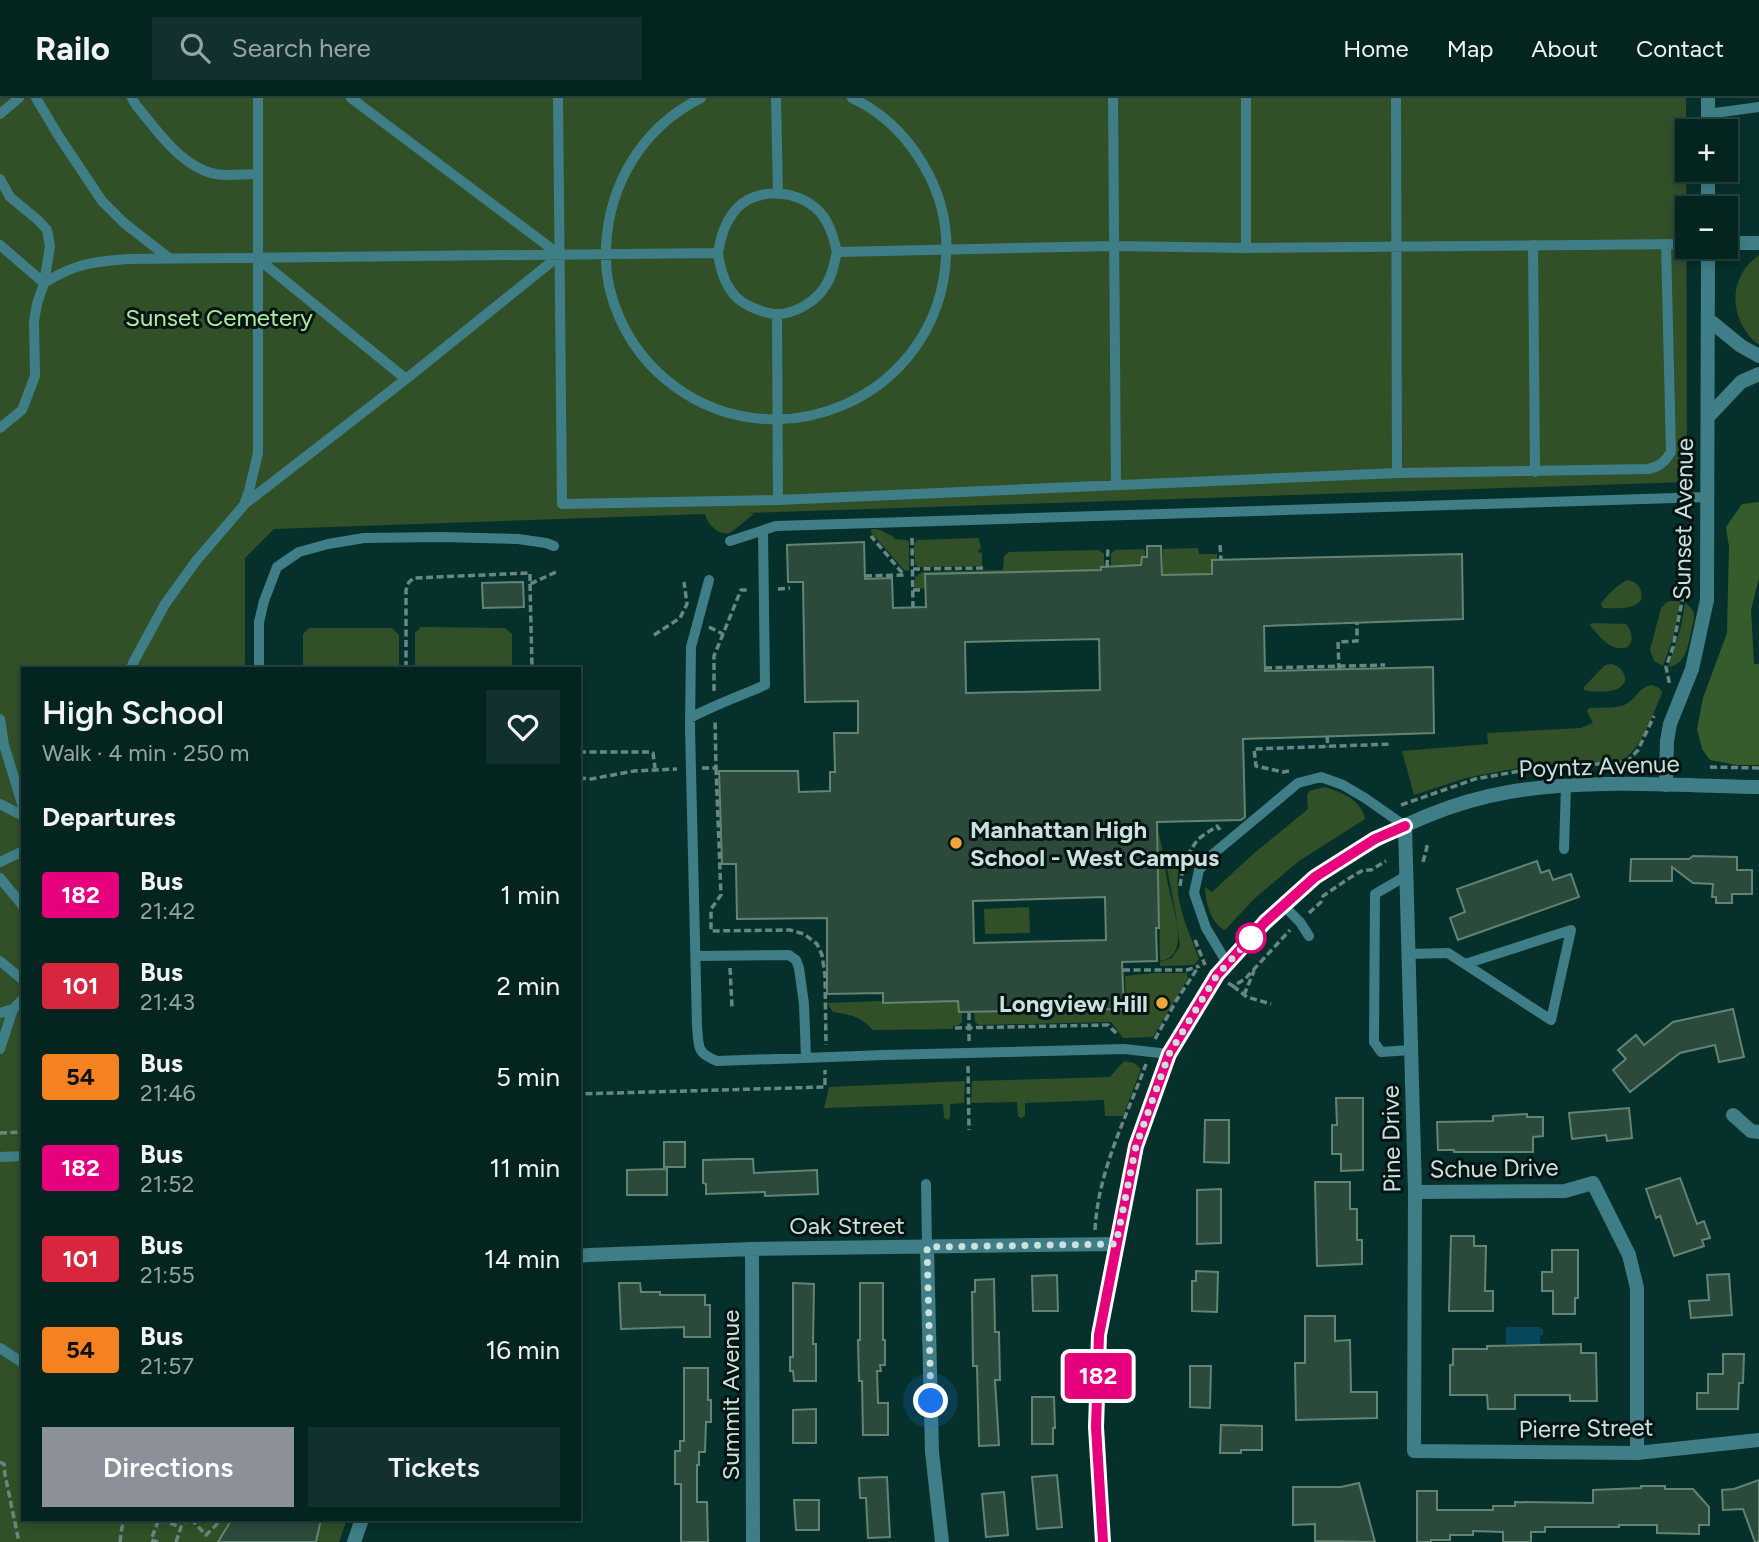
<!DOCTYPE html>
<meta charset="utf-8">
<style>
:root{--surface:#042420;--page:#12302d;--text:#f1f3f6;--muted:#97a4a5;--line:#25413e;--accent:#8c9099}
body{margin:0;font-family:Figtree,sans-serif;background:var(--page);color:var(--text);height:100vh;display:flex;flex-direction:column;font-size:26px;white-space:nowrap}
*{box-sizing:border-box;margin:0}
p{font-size:23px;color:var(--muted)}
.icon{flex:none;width:38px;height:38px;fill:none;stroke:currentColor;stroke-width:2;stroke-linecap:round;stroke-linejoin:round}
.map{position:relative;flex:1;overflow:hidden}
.drawer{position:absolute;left:21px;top:569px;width:560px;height:854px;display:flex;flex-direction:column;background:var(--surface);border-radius:0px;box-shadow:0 4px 10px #0003,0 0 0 2px var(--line)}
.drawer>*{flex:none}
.badge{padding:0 14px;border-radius:5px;font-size:24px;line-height:46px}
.fabs{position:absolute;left:1675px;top:21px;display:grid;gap:14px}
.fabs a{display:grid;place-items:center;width:63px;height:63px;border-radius:0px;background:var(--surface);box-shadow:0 4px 10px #0003,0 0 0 2px var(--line);font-size:35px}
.you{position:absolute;width:35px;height:35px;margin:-18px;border:5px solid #fff;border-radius:50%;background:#1a73e8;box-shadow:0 0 0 10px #1a73e833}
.map>.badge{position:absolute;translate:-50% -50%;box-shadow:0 0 0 4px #fff}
h2{padding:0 21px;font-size:26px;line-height:63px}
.round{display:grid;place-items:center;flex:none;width:74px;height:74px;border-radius:0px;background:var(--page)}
.headline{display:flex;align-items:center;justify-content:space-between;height:119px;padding:0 21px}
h1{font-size:33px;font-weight:600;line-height:52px}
.action{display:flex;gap:14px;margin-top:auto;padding:14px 21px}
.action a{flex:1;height:80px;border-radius:0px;background:var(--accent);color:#fff;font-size:28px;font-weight:600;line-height:80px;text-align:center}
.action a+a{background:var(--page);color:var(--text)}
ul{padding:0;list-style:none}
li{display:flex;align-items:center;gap:21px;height:91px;padding:0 21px}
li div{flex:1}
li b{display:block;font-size:26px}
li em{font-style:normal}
li .badge{min-width:77px;font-weight:700;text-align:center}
header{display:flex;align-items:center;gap:42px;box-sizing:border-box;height:98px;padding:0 35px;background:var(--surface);border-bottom:2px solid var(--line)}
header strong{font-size:33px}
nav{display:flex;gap:38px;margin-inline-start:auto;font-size:24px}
.search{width:490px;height:63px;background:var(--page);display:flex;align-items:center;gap:18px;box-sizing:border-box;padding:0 24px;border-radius:0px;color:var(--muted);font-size:26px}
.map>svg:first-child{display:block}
</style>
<header>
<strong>Railo</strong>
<div class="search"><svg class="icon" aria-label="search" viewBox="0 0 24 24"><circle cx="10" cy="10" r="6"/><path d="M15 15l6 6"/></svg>Search here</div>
<nav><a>Home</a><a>Map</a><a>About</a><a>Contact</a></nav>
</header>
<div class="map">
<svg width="1759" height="1444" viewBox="0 0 1759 1444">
<rect width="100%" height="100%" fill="#06302b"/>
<path fill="#315028" d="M0 0H1686L1687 384 748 415 754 416 730 435C719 438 707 426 705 416L274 431 245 460V570H23V1421H347L339 1444H0Z
M1759 157V247C1729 224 1726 180 1759 157Z
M873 431C884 431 884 436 893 438L894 441 906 442 909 444V473L904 472 870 433Z
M979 440 981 451 978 452V454L982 455V468L918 469 915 466 914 446 917 442Z
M1198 450 1199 456H1217V462L1212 463V476L1163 477V451Z
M1143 451 1145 453V460H1142L1141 467H1111V456L1115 452Z
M1099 452 1104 456V469H1101V472L925 476V490L918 491 915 489V479L922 474 1003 472 1004 458 1009 454Z
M1627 482C1638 484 1643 490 1641 502 1632 513 1616 510 1603 510L1601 506C1609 495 1615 489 1627 482Z
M1671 503H1680L1674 537 1663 568 1654 563 1650 552 1661 510 1667 504Z
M1685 505C1689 508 1694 511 1694 518 1694 523 1692 530 1691 535 1687 549 1686 567 1668 569L1681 529Z
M1593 525 1626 526C1634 534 1635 552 1619 550 1608 550 1598 536 1591 529L1590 526Z
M421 529 505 530 512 536V570H415V535Z
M309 530H392L399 537V570H303V536Z
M1611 566C1622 568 1632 582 1619 590 1611 595 1592 594 1584 592V589L1605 567Z
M1652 587 1659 590 1662 594 1661 598C1651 619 1642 652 1620 663L1543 667 1507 672 1466 680 1414 697 1402 653 1488 646 1487 635 1581 630 1593 625 1587 613 1589 610C1600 609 1614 611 1624 607 1636 602 1638 589 1652 587Z
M1325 689C1341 694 1362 702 1365 721L1299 763 1254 801 1225 832C1211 826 1205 803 1205 789L1212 794 1252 757 1308 711 1307 698 1309 693Z
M1158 733C1162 747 1164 765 1167 781 1170 799 1183 834 1176 851 1173 859 1167 862 1160 863Z
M1165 759 1180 766C1171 800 1188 830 1199 861L1195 866 1191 867 1160 868V864L1172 860 1180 848 1176 817Z
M1029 809 1030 835 985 836 984 811Z
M1154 875H1187L1188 880 1153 939 1123 940 1111 924 979 927 975 924 974 914 1124 911 1126 904 1125 878Z
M883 903H958L959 914H962V924L959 927 953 928V931L873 932C860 918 852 917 833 914L827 905Z
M1124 963 1134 965 1141 971 1123 1018H1105L1104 1002 1025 1005V1018L1021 1020 1018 1018 1017 1004 971 1005 972 983 1110 979Z
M965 983 964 1005 950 1006V1019L948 1022 944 1020 943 1006 824 1010 829 989Z"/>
<path fill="#375c2c" d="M1759 404V480L1751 512 1754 566H1759V667H1737L1710 662 1702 651 1697 631 1703 600 1727 535 1729 449 1726 429 1742 406Z"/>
<path fill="#08465c" d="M1506 1229H1540V1231H1543V1237L1540 1238V1246H1506Z"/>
<path fill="#2b4a3b" stroke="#638472" stroke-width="2" fill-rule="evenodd" d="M864 444 865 481 892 480 893 510 926 509 925 476 1101 472V469L1141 467 1142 459H1147V448H1161L1162 477 1212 476V462L1462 456 1463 521 1264 528 1265 573 1433 569 1434 635 1243 641 1245 719 1241 722 1157 724 1159 830H1156L1157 863 1122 864 1124 911 959 914 958 903 883 905V895L827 896V820L737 821 736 766H722L719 673H798L799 694 830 693V674H835L834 635H858V603L805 604 803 484H788L787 447ZM1099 541 1100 592 966 595 965 544ZM1105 799 1106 842 974 845 973 803Z
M523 484 524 509 483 510 482 485Z
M1693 758 1737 759V772H1752V796H1732V805H1716V799H1712L1713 786 1693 785 1672 769V783H1630L1631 761H1689Z
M1537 763 1541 775 1549 772 1553 782 1571 776 1579 799 1458 842 1450 820 1465 814 1457 791Z
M1733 911 1744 959 1719 964 1715 947 1680 955 1630 994 1613 972 1626 961 1618 952 1636 937 1644 947 1673 924Z
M1336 1000H1363V1072L1341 1073V1056H1332V1027H1337Z
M1629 1010 1632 1040 1607 1043 1606 1037 1572 1041 1569 1015Z
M1527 1016V1019H1543V1038L1533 1039V1054H1454V1052H1438L1437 1024 1493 1023V1018Z
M1205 1022H1229V1065L1204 1064Z
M664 1044H685V1069H664Z
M738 1061H753L754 1075 817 1072 818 1096 765 1098V1094L706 1096V1086L703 1085V1062Z
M667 1071V1097H627V1072Z
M1680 1080 1697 1126 1704 1123 1710 1140 1702 1142 1704 1148 1674 1158 1660 1118 1656 1120 1646 1091Z
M1315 1084H1350V1111H1357V1142H1362V1166L1317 1168Z
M1221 1091V1145L1197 1146V1092Z
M1451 1138H1474V1148H1486L1485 1193H1493V1213H1449Z
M1552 1152H1578V1200H1575V1216H1553V1193H1542V1174H1552Z
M1196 1173 1218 1174 1217 1214 1192 1213V1183H1196Z
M1729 1176 1732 1217 1691 1220 1689 1203 1709 1202 1707 1177Z
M1057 1177 1058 1213H1033L1032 1178Z
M994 1181 995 1234H999L1000 1282H995L999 1347 979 1348 977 1268H973L972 1194H975V1182Z
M619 1185H640L641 1194H660V1197H705V1207H710V1239H684V1229L621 1231Z
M793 1185 814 1186 813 1246H816V1283H794L793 1273H790V1259H793Z
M860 1185H883V1242H885V1267H880L881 1273H877L878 1305H888V1337H863L862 1283H859L858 1242H860Z
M1305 1218H1335V1243L1350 1242 1351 1294H1377V1320L1296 1322 1295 1265H1305Z
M1581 1246V1255H1596L1597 1303H1570V1297H1515V1311H1488L1487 1297H1450V1267H1453V1251H1487V1248Z
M1723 1256H1744L1743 1285H1739L1738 1311H1697V1295H1708V1276H1723Z
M1190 1268H1211L1210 1310 1190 1309Z
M684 1270H708V1302H711V1324H706L705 1354H699V1367H697V1404H707L708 1444H681V1386H675V1353H680V1343H684Z
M1032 1299H1054L1055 1330H1053V1346H1032Z
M816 1311V1345H793V1312Z
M1221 1327 1262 1328V1352H1241V1355H1220Z
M1057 1377 1062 1429 1037 1431 1032 1379Z
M887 1379 890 1439 868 1440 866 1400H860L859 1380Z
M1759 1382V1444H1755L1743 1411 1723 1412 1722 1392 1734 1391Z
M1359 1385 1375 1444 1315 1443V1426L1293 1427V1389H1341Z
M1641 1388H1665V1391H1693L1709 1409V1427H1699V1436L1657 1435V1427H1619V1429H1545V1434H1531V1444H1503V1434L1473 1433V1437H1450V1442H1431V1444H1417V1393H1437V1412H1493V1408H1515V1404L1593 1405V1392L1641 1390Z
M1004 1394 1008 1437 986 1439 982 1396Z
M794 1402H819V1432H796Z
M232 1421H321L316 1444H218Z"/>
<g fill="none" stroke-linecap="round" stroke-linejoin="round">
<path stroke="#678782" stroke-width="3.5" stroke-dasharray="7 3.5" stroke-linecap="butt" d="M912 440 913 510
M1220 447 1221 462
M1107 469 1108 450
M913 471 985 470
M865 478 904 477 871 438
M530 486 532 570
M778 491 790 490
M913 492H922
M709 529 723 536
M654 537 680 520 687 506 684 484
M406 570V492L409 484 414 480 530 475V486L556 474
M1265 570 1385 567
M1339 572 1338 544 1357 543V525
M1669 585V583L1666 569 1673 549 1683 498 1691 482
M714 593V558L741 492H749
M1327 638 1328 649
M579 654H649L653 655 655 670
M1710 669 1759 670
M702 670H716L715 621
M716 670 721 797 711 811V833L790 832 804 836 817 846 822 857 825 877 826 947
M1289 673 1283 674 1256 668 1254 651 1392 646
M579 680 591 681 634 673 677 671
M1401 707 1475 681 1537 670 1627 664 1638 652 1654 618
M1423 764 1427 749 1425 745
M1180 788 1184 762 1198 741 1217 728 1220 732
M1309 815 1321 804 1323 798 1348 781 1363 772H1371L1386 763
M1195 842 1205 867
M730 870 732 909
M1123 872H1187L1199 868
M1228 885 1233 888 1245 881 1290 832
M1233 888 1247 899 1271 906
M1244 897 1254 873
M955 930 1108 927 1118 937
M1155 941 1176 903 1199 868
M969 943V914
M968 968 969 1032
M579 992V996L825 989V972
M0 1035 23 1034
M1095 1132C1098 1073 1126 1020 1146 966
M0 1364 4 1366 5 1377 19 1444
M191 1421 206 1437 217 1426 218 1421
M160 1422 181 1429
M120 1444 122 1429 126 1421
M158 1444 151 1442 159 1421
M176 1444 181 1429 187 1421"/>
<path stroke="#3f7e86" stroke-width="10" d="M36 0 58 37 102 103 124 125 169 160
M132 0 136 7C154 29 176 61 203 72 219 80 240 76 258 76
M558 0 562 406 778 402 1397 375 1648 371C1659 369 1665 364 1671 354L1666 146
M701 0C643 29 609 85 606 149 603 198 627 248 664 280 772 372 939 301 946 159 948 131 942 103 929 77 912 44 886 16 852 0
M776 0 778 96
M1113 0 1116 386
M1396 0 1397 375
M0 16 19 0
M1708 16 1759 9
M0 81 10 99 38 122 47 132 50 148 44 185 37 206 34 223 35 278 22 312 0 330
M0 147 44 185
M1533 147 1535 374
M1246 150V0
M718 155C720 141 724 127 733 115 754 86 803 91 823 118 831 129 834 142 837 154
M257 160 406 281 560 157 351 0
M44 185C74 166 92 164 127 161L718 155C720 171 725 188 737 200 746 208 765 216 778 216 794 216 815 204 824 190 832 180 834 166 837 154L1114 148 1246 150 1687 146
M777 216 778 402
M246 405 406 281
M730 443 776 428 1707 399
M709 482 691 549 690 630 697 928C699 949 696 955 717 963L884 957 1124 951 1169 956
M131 570 134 563 165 506 196 463 244 407 249 393 258 355V0
M259 570V524L264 503 277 469 299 454 328 446 364 440 442 439 518 441 546 445 554 448
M690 620C714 607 740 598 765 587L763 433
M0 621 4 647 23 709
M0 706 23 718
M1564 751 1566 688
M0 764 23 753
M1406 778 1375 796 1374 944 1381 954 1411 952
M0 780 23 808
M1284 808 1300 824 1309 838
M1409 856 1448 855 1551 922 1571 832 1465 866
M696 858 789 857 796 862 799 870 804 906 806 960
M0 863 23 882
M1227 865 1206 830 1194 795 1199 772 1213 756 1298 685 1321 679 1343 687 1365 700 1405 728
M0 915 13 911 23 901
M0 951 13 911
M0 1059 23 1058
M926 1086 927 1149
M0 1250 23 1265"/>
<path stroke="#3f7e86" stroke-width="14" d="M1708 0V33
M1708 72V110
M1726 145H1759
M1709 222 1741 248 1759 258
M1708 319 1741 284 1759 276
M1666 687 1667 643 1670 626 1692 571 1707 502 1708 149
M1405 728 1415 1094 1414 1353 1637 1355 1759 1342
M1733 1017 1751 1033 1759 1034
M1415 1094 1565 1093 1593 1085 1629 1157 1637 1190V1355
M927 1149 932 1354 942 1444
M752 1151 753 1444
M579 1158 588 1157 752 1151 1116 1146
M354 1444 362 1421"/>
<path stroke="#3f7e86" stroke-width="14" d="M1103 1444 1096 1329 1099 1237 1116 1146 1136 1048 1169 956 1217 877C1240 849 1265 825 1292 801 1299 794 1307 786 1315 779 1324 773 1334 768 1342 762 1393 730 1450 704 1509 694 1588 680 1679 688 1759 689"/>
</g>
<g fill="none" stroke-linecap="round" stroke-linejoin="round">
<defs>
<path id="line" d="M1103 1444 1096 1329 1099 1237 1136 1048 1169 956 1217 877 1265 824 1315 779 1375 741 1405 728"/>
</defs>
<use href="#line" stroke="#fff" stroke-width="16"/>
<use href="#line" stroke="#e6007e" stroke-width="10"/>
<path stroke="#cce1dd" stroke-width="7" stroke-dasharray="0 12.6" d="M931 1303 927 1149 1116 1146 1136 1048 1169 956 1217 877 1251 840"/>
</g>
<g fill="#f0a63e" stroke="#051513" stroke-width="2.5">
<circle cx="956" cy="745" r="7"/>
<circle cx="1162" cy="905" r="7"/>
</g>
<circle fill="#fff" stroke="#e6007e" stroke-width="3.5" cx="1251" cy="840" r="14"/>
<g text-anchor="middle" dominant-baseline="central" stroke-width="6" stroke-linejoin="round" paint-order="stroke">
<g font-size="24" fill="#b1eba0" stroke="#051513">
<text x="219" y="219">Sunset Cemetery</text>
</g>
<g font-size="24" fill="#cce1dd" stroke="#051513">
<text transform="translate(1683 421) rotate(-89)">Sunset Avenue</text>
<text transform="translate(1599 668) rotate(-2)">Poyntz Avenue</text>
<text transform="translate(1391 1041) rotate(-91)">Pine Drive</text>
<text transform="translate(1494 1070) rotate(-1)">Schue Drive</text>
<text x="847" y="1127">Oak Street</text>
<text transform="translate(730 1297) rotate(-90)">Summit Avenue</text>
<text transform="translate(1586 1330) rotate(-1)">Pierre Street</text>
</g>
<g font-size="24" font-weight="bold" fill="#cce1dd" stroke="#051513" text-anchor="start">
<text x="970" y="731">Manhattan High<tspan x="970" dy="28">School - West Campus</tspan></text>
<text x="1148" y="905" text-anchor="end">Longview Hill</text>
</g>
</g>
</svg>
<div class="fabs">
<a>+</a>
<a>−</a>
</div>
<div class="you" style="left:931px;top:1303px"></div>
<b class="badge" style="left:1098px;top:1278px;background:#e6007e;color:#fff">182</b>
<section class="drawer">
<div class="headline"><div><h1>High School</h1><p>Walk · 4 min · 250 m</p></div><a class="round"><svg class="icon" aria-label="heart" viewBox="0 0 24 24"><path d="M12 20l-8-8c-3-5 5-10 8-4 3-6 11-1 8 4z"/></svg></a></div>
<h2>Departures</h2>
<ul>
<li><span class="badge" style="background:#e6007e;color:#fff">182</span><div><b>Bus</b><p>21:42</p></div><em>1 min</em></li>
<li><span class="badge" style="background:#d7263d;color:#fff">101</span><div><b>Bus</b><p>21:43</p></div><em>2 min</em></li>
<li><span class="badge" style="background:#f58220;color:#111">54</span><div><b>Bus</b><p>21:46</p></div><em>5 min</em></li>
<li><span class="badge" style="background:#e6007e;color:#fff">182</span><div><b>Bus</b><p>21:52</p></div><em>11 min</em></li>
<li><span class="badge" style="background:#d7263d;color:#fff">101</span><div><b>Bus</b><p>21:55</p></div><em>14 min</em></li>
<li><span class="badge" style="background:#f58220;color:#111">54</span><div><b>Bus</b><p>21:57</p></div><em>16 min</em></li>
</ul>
<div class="action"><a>Directions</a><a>Tickets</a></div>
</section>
</div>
